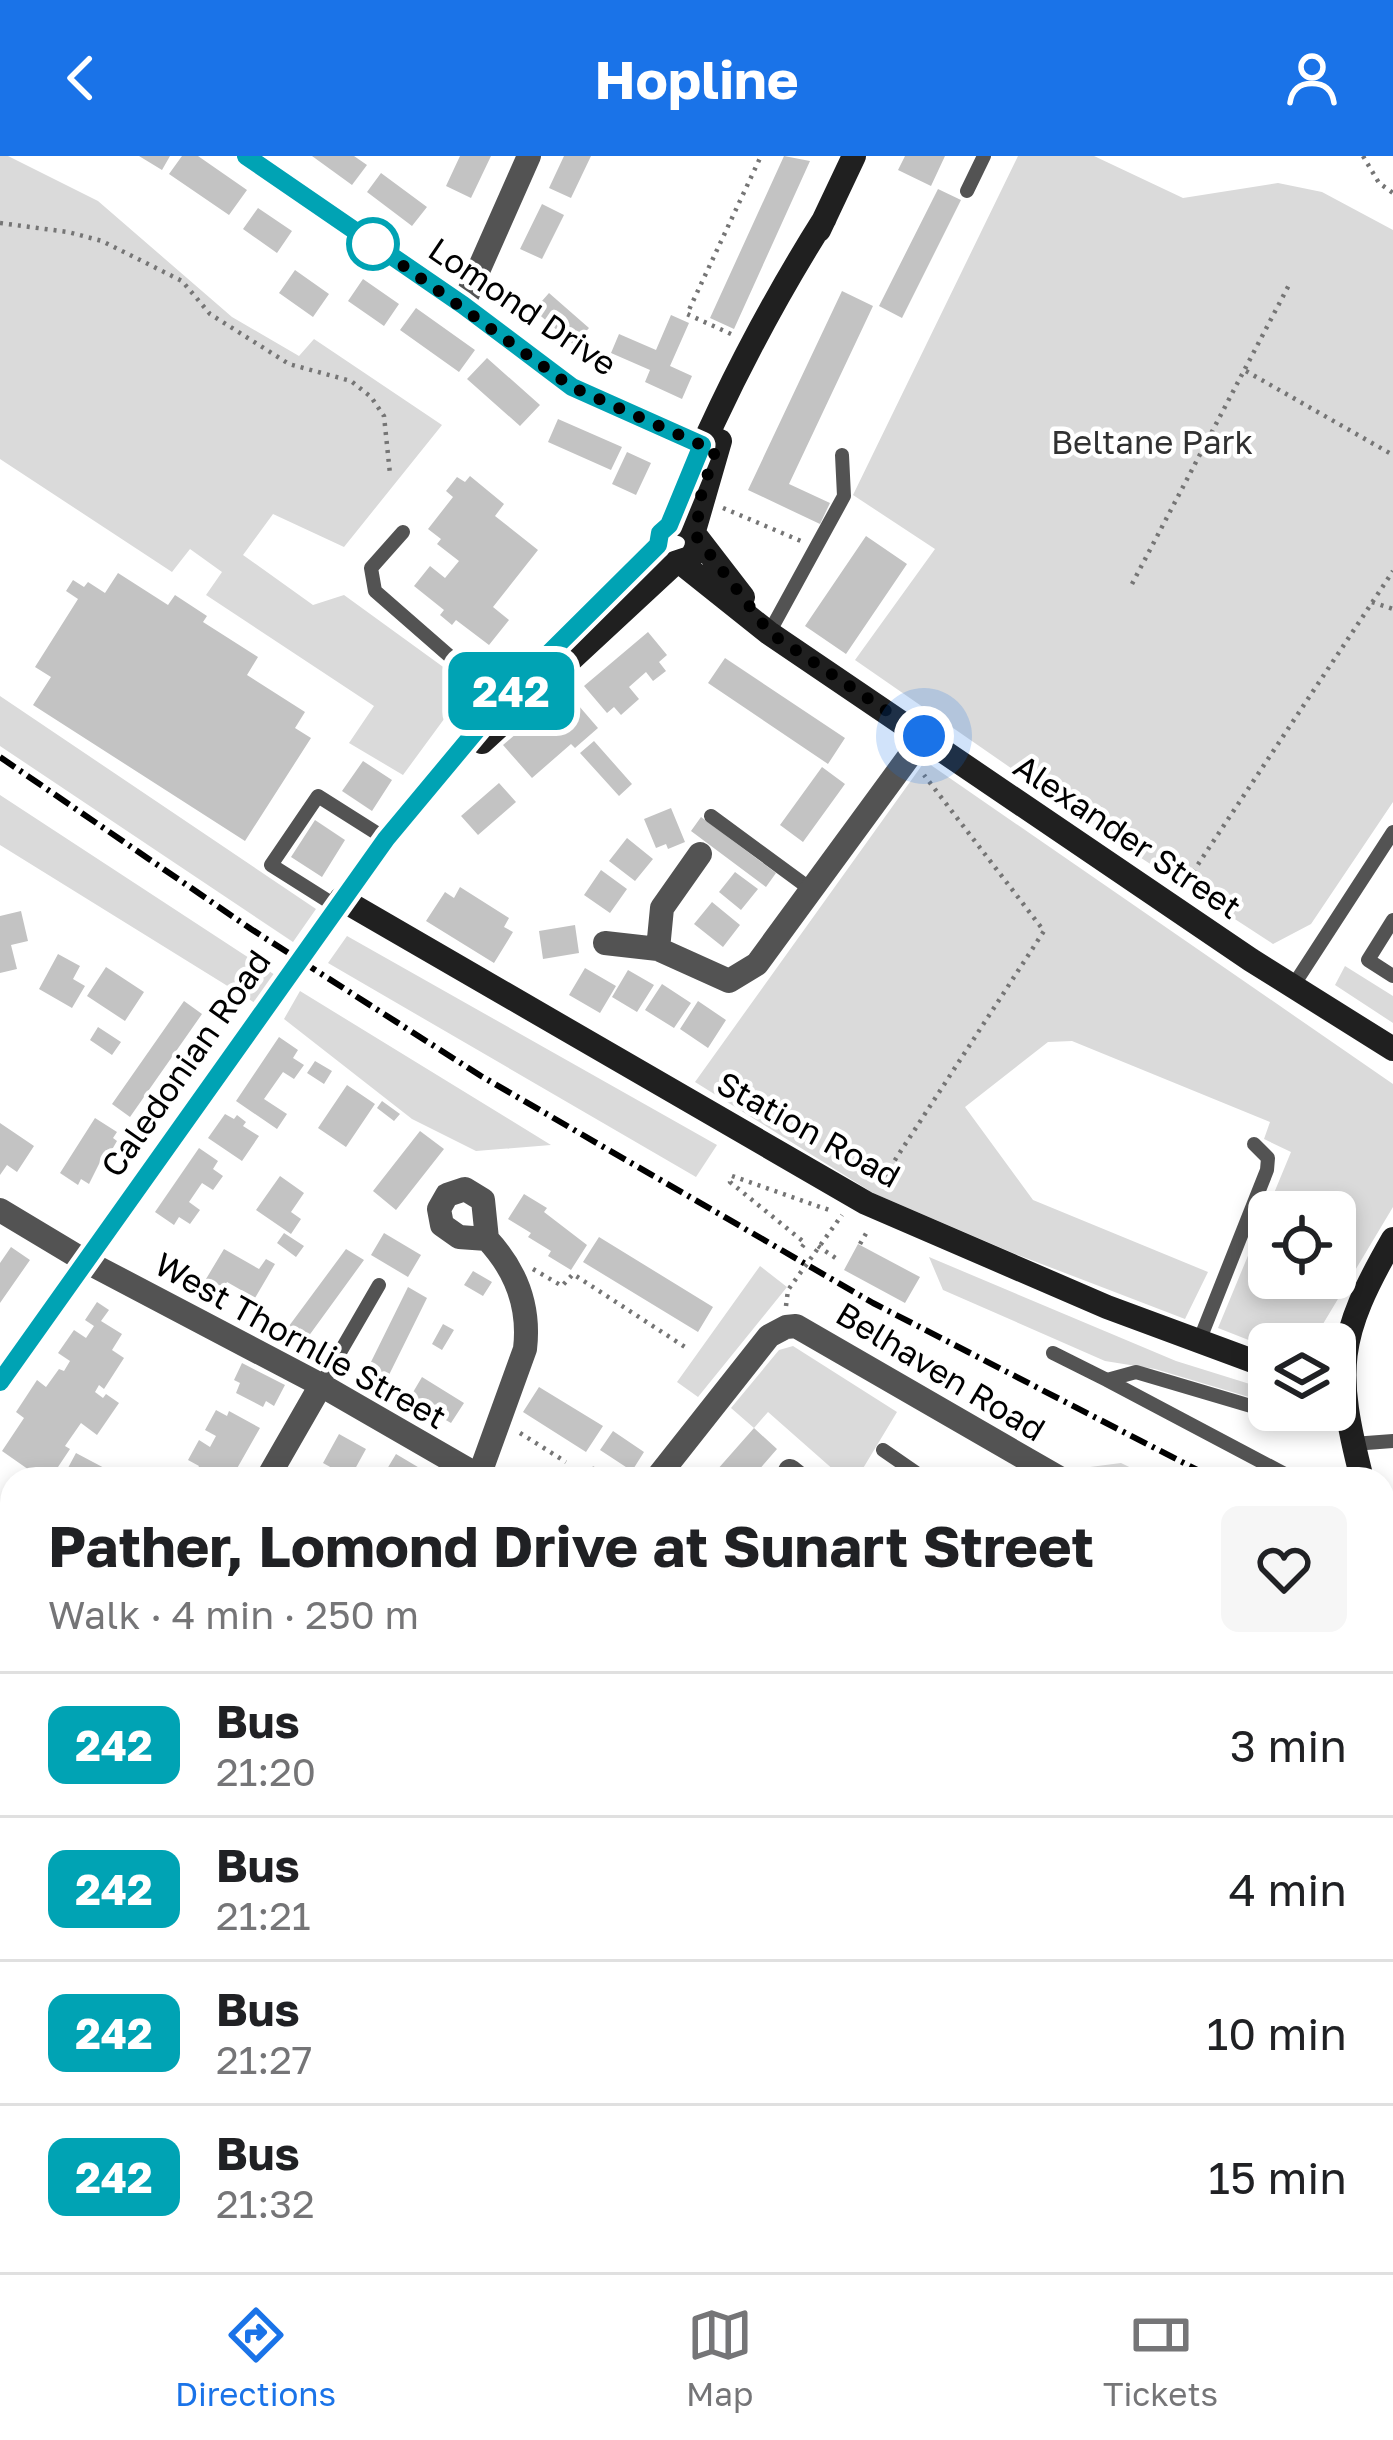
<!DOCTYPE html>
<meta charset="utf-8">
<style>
:root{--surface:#fff;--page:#f6f6f6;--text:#202124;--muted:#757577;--line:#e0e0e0;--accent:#1a73e8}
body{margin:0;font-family:"Golos Text",sans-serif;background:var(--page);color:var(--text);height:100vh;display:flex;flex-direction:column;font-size:45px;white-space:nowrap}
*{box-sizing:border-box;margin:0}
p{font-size:39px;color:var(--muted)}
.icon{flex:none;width:66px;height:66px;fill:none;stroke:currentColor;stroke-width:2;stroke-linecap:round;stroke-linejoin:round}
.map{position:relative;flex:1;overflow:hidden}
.drawer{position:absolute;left:0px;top:1311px;width:1395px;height:807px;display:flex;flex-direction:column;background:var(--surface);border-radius:36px 36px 0 0;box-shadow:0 6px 18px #0003}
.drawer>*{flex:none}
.badge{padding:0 24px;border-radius:18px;font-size:42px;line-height:78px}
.buttons{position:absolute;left:1248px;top:1035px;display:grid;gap:24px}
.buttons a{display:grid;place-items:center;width:108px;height:108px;border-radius:18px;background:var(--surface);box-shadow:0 6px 18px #0003;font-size:60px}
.you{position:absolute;width:60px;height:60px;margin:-30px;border:9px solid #fff;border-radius:50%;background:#1a73e8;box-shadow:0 0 0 18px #1a73e833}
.map>.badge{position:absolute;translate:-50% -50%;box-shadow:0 0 0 6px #fff}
.round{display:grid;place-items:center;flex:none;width:126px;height:126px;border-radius:18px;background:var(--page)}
.head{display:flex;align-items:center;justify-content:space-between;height:204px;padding:0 48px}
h1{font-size:57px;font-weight:700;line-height:90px}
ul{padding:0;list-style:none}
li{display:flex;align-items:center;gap:36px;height:144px;padding:0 48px;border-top:3px solid var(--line)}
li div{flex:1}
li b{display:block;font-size:45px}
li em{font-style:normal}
li .badge{min-width:132px;font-weight:700;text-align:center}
header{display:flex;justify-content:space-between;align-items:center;height:156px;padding:0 48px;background:var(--accent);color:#fff;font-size:54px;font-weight:700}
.tab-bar{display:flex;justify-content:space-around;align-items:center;height:168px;border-top:3px solid var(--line);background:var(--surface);font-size:33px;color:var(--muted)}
.tab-bar a{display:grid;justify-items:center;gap:6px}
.tab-bar .active{color:var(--accent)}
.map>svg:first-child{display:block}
</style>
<header><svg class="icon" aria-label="back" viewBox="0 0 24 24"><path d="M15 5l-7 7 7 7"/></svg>Hopline<svg class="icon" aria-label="person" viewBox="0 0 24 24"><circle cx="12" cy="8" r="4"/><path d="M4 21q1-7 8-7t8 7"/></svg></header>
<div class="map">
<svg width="1393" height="2116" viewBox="0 0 1393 2116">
<rect width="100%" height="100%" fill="#fff"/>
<path fill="#dadada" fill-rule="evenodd" d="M0 0H8L98 45 232 161 299 200 314 183 442 269 344 391 273 358 243 399 313 449 344 439 457 521 458 544 403 619 349 587 374 550 206 439 222 416 190 393 172 416 0 303Z
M1018 0H1094L1183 42 1278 27 1322 36 1393 74V646L1311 768 1273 788 1135 698 855 504 935 393 853 339Z
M0 540 316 753 293 786 0 590Z
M925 605 1393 928V1051L1311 1188H1269V1192L1218 1172 1291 996 1264 983 1270 966 1072 885 1048 886 965 951 1033 1044 1208 1116 1185 1163 1013 1097 873 1037 695 926ZM1269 1056H1335V1122H1269Z
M0 639 275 819 255 847 0 689Z
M347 780 717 989 696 1021 328 807Z
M1345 810 1393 840V867L1335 829Z
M300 835 551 989 476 995 412 963 284 863Z
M929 1101 1176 1205 1269 1234V1247L1155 1213 1105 1205 943 1134Z
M760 1110 787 1131 698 1241 677 1226Z
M793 1190 897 1256 862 1314 874 1323H844L768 1256 754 1272 731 1252 779 1194Z
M1121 1307 1154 1323H1109L1090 1311Z"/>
<path fill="#c3c3c3" d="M139 0H170L162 14Z
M182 0H198L247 34 229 59 169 18Z
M312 0H354L367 9 352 29Z
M460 0H491L471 42 446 30Z
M564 0H591L571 42 549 32Z
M784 0 810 5 734 173 710 162Z
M905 0H945L931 30 898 14Z
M381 17 427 51 412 70 367 36Z
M938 33 961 44 902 162 879 150Z
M542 48 564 59 542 103 520 93Z
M258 52 292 75 277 97 243 73Z
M295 114 329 138 313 161 279 137Z
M363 123 399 148 384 170 348 145Z
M842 135 873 150 789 328 830 347 820 368 748 334Z
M549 137 589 172 574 189 534 154Z
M416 152 475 194 459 216 400 174Z
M671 159 689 167 670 210 692 220 682 243 645 226 650 214 611 197 619 178 656 194Z
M487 202 540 249 520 270 467 223Z
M558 263 622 291 611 314 548 286Z
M627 296 651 307 636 339 612 328Z
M470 320 504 348 495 360 538 394 493 451 509 464 489 489 456 464 452 469 440 459 444 454 414 430 430 410 445 422 459 405 437 388 441 383 428 373 453 341 446 335 457 321 465 326Z
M866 380 907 408 846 498 805 470Z
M118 417 168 449 175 439 207 460 203 466 258 501 247 519 305 556 295 572 311 582 245 685 33 549 51 521 35 511 78 443 66 435 73 424 84 431 88 426 105 437Z
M648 476 667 499 659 506 666 515 653 525 646 516 629 531 639 543 621 559 614 551 607 557 584 530Z
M725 502 845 582 828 608 708 527Z
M566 535 598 572 575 592 571 588 532 622 503 589Z
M594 585 632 628 619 640 580 597Z
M363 605 392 624 372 655 342 635Z
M822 611 845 628 803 686 780 669Z
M499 627 516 646 478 679 461 660Z
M671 652 685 686 668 693 666 688 656 692 644 663Z
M701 661 776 717 766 731 691 675Z
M315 664 345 684 322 721 291 701Z
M627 682 653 703 635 725 609 705Z
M601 714 627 733 610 757 584 739Z
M735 716 758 733 741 754 719 736Z
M460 731 509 762 504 771 513 776 494 807 426 765 445 736 454 742Z
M712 746 740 769 723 791 694 768Z
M21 755 28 785 11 789 17 813 0 817V760Z
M575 769 579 797 543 803 539 775Z
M58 798 80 810 73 823 85 830 72 852 39 833Z
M106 811 144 836 125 865 87 840Z
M585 812 616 830 600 857 569 839Z
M628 814 654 829 637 856 612 841Z
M662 828 691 847 674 872 645 854Z
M184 845 202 858 130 961 112 948Z
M698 845 726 864 708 892 680 873Z
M98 871 121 886 112 899 90 884Z
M279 881 298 894 293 902 304 909 294 923 283 916 264 943 287 958 277 973 236 945Z
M315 905 332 915 324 928 307 917Z
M347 929 375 948 346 991 318 972Z
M382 945 400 958 394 965 377 952Z
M225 958 234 963 237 959 246 966 243 970 259 980 242 1005 208 982Z
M95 962 117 976 113 982 117 985 110 997 106 994 89 1028 81 1023 78 1029 60 1017Z
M0 967 34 990 17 1016 7 1009 0 1019Z
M420 975 444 993 396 1054 373 1035Z
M199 992 218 1005 213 1013 223 1020 213 1034 202 1027 189 1046 200 1054 190 1068 179 1061 174 1069 155 1056Z
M280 1020 304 1037 291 1056 301 1063 291 1078 256 1054Z
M524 1038 547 1052 544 1056 587 1089 571 1114 548 1100 551 1095 528 1081 531 1077 508 1063Z
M284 1077 304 1090 296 1101 277 1087Z
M384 1077 421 1099 408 1121 371 1099Z
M599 1081 713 1151 698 1176 583 1106Z
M858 1088 920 1121 905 1147 844 1114Z
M11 1091 30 1104 0 1147V1107Z
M224 1093 259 1113 266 1103 275 1108 255 1142 227 1126 223 1133 206 1123Z
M346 1093 364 1104 308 1181 289 1170Z
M473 1115 492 1126 483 1140 464 1129Z
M408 1131 427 1142 385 1227 366 1216Z
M97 1146 109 1154 101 1165 122 1178 112 1194 124 1202 104 1233 99 1229 95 1236 103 1242 106 1238 119 1247 97 1279 81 1267 65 1290 70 1293 50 1323H42L2 1295 24 1262 16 1256 37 1224 46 1231 59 1213 64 1215 70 1205 58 1197 74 1174 86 1182 94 1170 85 1164Z
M443 1168 454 1174 442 1194 432 1188Z
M242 1207 285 1229 274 1250 266 1245 263 1251 236 1237 240 1227 234 1224Z
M422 1221 464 1247 451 1267 409 1243Z
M539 1231 603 1270 586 1296 523 1256Z
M216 1254 227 1260 229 1255 260 1272 231 1323H177L182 1314 193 1321 199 1310 188 1304 199 1284 210 1291 216 1280 205 1274Z
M754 1272 777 1293 751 1323H709Z
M613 1275 644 1296 632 1315 600 1294Z
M339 1278 366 1293 350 1322 323 1307Z
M76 1297 125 1323H62Z
M396 1298 438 1323H381Z
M593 1310 616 1323H585Z
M12 1579V1604L1 1597Z
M12 1606V1652L0 1644V1613L5 1616Z
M0 1659 12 1666 0 1686Z
M12 1771V1798L0 1791Z
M12 1848V1895L0 1911V1863Z
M12 2048V2106H54L46 2116H0V2064Z
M137 2106H185L198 2116H130Z
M380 2106H416L411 2116H401Z
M560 2106H605L603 2116Z
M992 2106H1357L1353 2116H988Z"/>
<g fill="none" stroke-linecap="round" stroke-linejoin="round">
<path stroke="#757575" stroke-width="4.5" stroke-dasharray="3 6" stroke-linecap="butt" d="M1363 0 1379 27 1393 37
M0 67 68 76 102 85 182 125 210 158 289 208 351 225 371 241 384 260 390 318
M731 178 687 158 761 0
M1246 215 1393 299
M723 352 801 385
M1132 428 1290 127
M1372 446 1393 453
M1183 731 1393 415
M880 1027 1044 775 924 619
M860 1088 868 1074
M818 1090 837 1103
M802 1091 805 1087 730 1026 732 1020 829 1054
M533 1113 562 1130 573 1118 688 1193
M786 1150 788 1134 842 1059
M520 1277 566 1306
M1388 2096 1393 2095"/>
<path stroke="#535353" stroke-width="14" d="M967 35 984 0
M403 376 371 412 375 435 501 545
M769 477 844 340 842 299
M711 660 809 732
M336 750 271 709 318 640 386 683
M1393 764 1368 804 1393 820
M1293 830 1393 676
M1198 1188 1267 1014 1268 1002 1254 988
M1053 1197 1107 1224 1136 1216 1295 1263 1346 1261
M1107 1224 1294 1323
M321 1229 379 1129
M1353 1288 1393 1285
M883 1294 925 1323
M0 1692 12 1700
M0 1929 12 1939
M958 2106 962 2116"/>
<path stroke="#535353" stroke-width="24" d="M246 0 463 149 573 231 715 295
M463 149 529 0
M605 787 658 793 729 825 757 808 924 580
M658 793 662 752 700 698
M0 1054 85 1105 321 1229 484 1323
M790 1315 800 1323
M479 1320 525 1193C530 1151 516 1114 487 1083L459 1081 442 1069 439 1053 447 1039 465 1033 483 1044 487 1083
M267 1323 321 1229
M656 1323 769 1180 786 1171 796 1170 1061 1323
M0 1746 12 1726
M309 2106H311
M74 2116 82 2106
M647 2116 650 2106"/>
<path stroke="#202020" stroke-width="24" d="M819 74 854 0
M694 375 720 285
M696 380 743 441
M680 406 769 477 1251 804 1393 893
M482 586 675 407 690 402C702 389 698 372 680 368
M341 743 866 1047 1107 1151 1269 1211
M0 1226 386 683 501 545 658 389 660 377 669 369C712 261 763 160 825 62
M1362 1323C1334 1213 1336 1182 1393 1083
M1383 1401 1393 1450
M1383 1538 1393 1502
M1383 1598 1393 1612
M1383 1667 1393 1653
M1383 1689 1393 1707"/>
<path stroke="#000" stroke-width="6" stroke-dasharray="18 6 3 6" stroke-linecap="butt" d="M0 601 251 773 481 920 873 1147 1215 1323
M1383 1404 1393 1409"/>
</g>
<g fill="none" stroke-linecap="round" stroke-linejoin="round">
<defs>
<path id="line" d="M0 1226 386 683 501 545 658 389 660 377 669 369 702 289 572 231 463 149 246 0"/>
</defs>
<use href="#line" stroke="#fff" stroke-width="27"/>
<use href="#line" stroke="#00a3b4" stroke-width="18"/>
<path stroke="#000" stroke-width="12" stroke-dasharray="0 21.6" d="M373 88 362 80 572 231 715 295 700 343 696 380 770 477 924 580"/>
</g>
<circle fill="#fff" stroke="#00a3b4" stroke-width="6" cx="373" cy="88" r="24"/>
<g text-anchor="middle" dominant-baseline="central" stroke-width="9" stroke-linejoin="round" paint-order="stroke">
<g font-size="33" fill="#000" stroke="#fff">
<text transform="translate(523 150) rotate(34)">Lomond Drive</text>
<text transform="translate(1128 680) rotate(34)">Alexander Street</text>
<text transform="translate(185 907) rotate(-55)">Caledonian Road</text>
<text transform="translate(809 973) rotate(29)">Station Road</text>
<text transform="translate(301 1184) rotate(29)">West Thornlie Street</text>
<text transform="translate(941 1215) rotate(31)">Belhaven Road</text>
</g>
<g font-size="33" fill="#313131" stroke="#fff">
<text x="1152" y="285">Beltane Park</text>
</g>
</g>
</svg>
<div class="buttons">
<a><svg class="icon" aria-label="locate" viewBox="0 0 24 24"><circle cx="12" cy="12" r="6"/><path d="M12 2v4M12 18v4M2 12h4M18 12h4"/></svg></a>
<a><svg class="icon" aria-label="layers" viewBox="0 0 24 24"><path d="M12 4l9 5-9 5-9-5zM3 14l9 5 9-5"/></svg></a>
</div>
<div class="you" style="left:924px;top:580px"></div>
<b class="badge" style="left:511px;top:535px;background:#00a3b4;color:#fff">242</b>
<section class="drawer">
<div class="head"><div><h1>Pather, Lomond Drive at Sunart Street</h1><p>Walk · 4 min · 250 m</p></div><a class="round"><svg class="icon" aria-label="heart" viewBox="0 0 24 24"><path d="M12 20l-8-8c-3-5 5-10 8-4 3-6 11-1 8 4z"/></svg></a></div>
<ul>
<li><span class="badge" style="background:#00a3b4;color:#fff">242</span><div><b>Bus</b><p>21:20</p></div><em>3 min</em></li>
<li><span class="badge" style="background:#00a3b4;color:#fff">242</span><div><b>Bus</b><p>21:21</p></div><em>4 min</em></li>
<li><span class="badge" style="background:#00a3b4;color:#fff">242</span><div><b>Bus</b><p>21:27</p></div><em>10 min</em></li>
<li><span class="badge" style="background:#00a3b4;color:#fff">242</span><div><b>Bus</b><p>21:32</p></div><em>15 min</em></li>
</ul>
</section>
</div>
<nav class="tab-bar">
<a class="active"><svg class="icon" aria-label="directions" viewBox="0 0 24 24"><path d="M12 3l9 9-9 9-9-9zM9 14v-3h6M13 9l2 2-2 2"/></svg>Directions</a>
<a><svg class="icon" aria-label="map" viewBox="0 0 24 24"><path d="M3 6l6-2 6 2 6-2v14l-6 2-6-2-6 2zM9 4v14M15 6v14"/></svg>Map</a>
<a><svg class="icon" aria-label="tickets" viewBox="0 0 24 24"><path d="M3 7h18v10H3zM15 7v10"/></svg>Tickets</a>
</nav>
